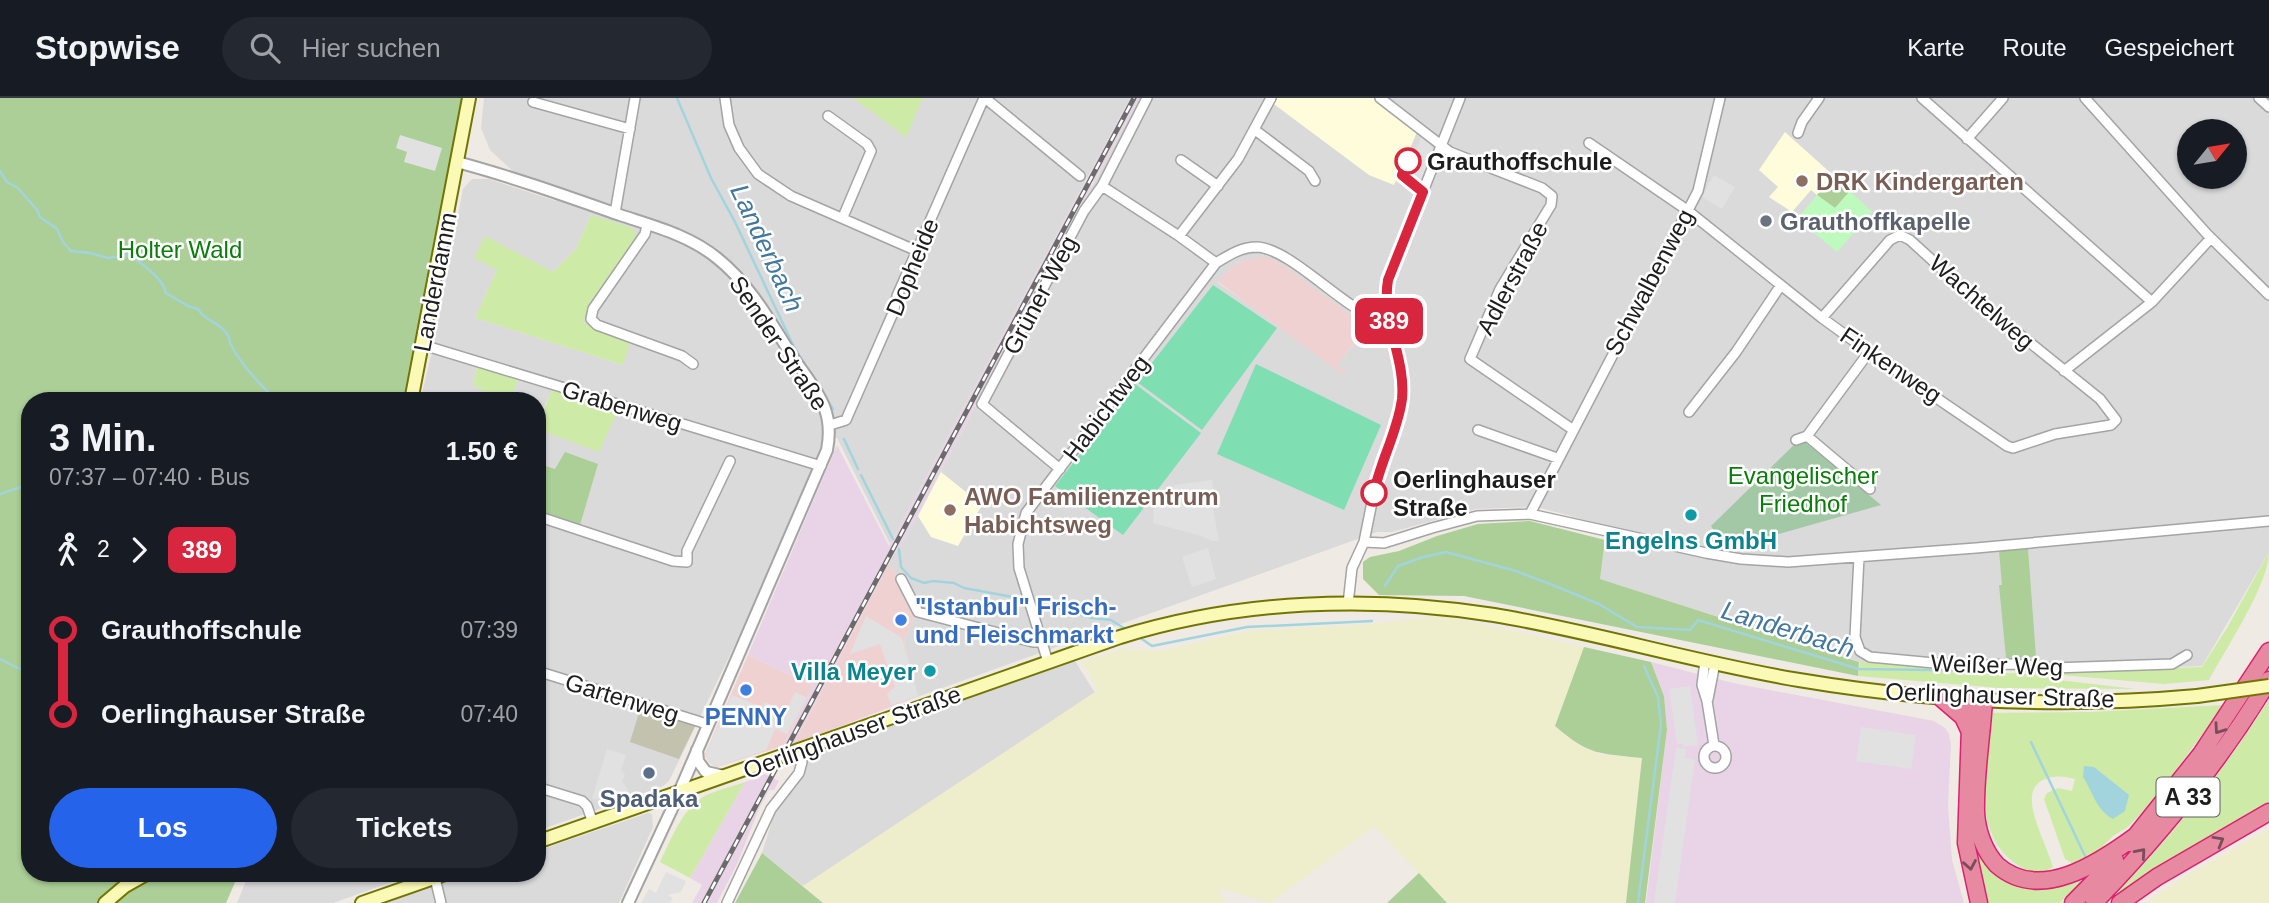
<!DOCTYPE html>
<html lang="de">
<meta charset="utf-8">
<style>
:root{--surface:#171b24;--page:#242831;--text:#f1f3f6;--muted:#9ea1a6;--line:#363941;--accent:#2563eb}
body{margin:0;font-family:Helvetica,sans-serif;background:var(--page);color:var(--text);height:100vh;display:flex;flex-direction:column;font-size:26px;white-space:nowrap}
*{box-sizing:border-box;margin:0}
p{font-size:23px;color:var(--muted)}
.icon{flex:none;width:38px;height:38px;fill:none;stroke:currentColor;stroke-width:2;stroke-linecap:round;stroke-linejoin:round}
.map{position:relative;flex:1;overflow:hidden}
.sheet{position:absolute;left:21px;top:294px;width:525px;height:490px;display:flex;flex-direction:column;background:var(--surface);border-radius:28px;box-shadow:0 2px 5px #0004}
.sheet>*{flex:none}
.badge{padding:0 14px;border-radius:10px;font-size:24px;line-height:46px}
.needle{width:46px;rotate:60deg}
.tools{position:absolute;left:2177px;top:21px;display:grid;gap:14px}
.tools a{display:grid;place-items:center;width:70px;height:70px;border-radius:50%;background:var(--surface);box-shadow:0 2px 5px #0004;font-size:35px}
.map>.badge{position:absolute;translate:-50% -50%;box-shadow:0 0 0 4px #fff}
.legs{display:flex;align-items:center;gap:10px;height:77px;padding:0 28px;font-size:23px}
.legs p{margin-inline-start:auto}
.head{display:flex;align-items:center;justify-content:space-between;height:119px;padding:0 28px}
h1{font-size:38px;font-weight:700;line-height:52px}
.cta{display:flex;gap:14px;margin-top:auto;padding:14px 28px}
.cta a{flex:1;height:80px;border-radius:42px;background:var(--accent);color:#fff;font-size:28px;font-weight:700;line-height:80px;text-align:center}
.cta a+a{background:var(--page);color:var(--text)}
ul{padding:0 28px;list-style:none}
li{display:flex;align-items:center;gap:24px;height:84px;font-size:26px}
li i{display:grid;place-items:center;width:10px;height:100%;margin:0 9px;background:currentColor}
li i::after{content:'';width:18px;height:18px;margin:-9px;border:5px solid;border-radius:50%;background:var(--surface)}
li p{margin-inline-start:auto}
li:first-child i{background:linear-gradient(#0000 50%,currentColor 0)}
li:last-child i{background:linear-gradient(currentColor 50%,#0000 0)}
header{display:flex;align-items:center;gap:42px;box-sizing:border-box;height:98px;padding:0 35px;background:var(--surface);border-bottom:2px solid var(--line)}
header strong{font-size:33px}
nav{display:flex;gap:38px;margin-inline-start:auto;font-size:24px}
.search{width:490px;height:63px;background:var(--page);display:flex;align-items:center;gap:18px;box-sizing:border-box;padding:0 24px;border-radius:38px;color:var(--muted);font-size:26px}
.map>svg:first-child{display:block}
</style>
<header>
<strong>Stopwise</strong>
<div class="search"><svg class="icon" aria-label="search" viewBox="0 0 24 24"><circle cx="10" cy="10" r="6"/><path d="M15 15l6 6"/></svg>Hier suchen</div>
<nav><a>Karte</a><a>Route</a><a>Gespeichert</a></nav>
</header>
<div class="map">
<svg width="2269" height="805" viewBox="0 0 2269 805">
<rect width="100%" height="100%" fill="#efeae3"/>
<path fill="#dbdada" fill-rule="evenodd" d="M484 0H1130L890 446 837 340 824 336 817 362 758 499 669 683 663 688 537 733V413L580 427 555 371 537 365V331L599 353 552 292 537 326V303H511L518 281 477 268 473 288 482 291 481 298 496 303H420L434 246 463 91 472 81H489L556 103 562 90 515 75 490 52 481 30ZM591 117 637 141 582 224 623 267 475 220 497 172 553 174 576 151Z
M1139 0H2269V454L2202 568 2061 574 1860 564 1600 481 1607 428 1537 409 1476 411 1392 434H1377L917 599 904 542 916 515 889 465 910 431ZM2189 33H2235V79H2189ZM1274 162 1353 220 1372 223 1336 268 1217 184 1239 164Z
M1073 560 1095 595 803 788 762 755 777 707 804 671 813 651Z
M648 715 652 716 653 729 619 805H383L471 775H537V753Z
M249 775H417L333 805H237Z"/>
<path fill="#f0d1d2" d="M1260 159 1274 162 1287 170 1353 219 1372 222 1337 267 1346 275 1343 277 1217 183 1239 164Z
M889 465 916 515 904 542 917 599 794 646Z
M748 557 813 588 783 648 717 669 709 665 705 656Z"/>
<path fill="#e8d4e6" d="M1130 0H1139L1094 84 1087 80Z
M1085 84 1092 88 910 431 889 465 794 646 782 650 813 588 748 557 837 347 889 448Z
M1651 564 1733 585 1934 623 1945 630 1949 636 1951 646 1948 707 1952 762 1964 805H1646L1667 632 1664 598Z
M765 676 779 683 774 692H769L759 711 737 766 717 805H692L702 787 690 780 745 684Z"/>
<path fill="#fffcdb" d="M1274 0H1376L1418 32 1394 87 1369 77 1271 4Z
M1785 34 1834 78 1817 97 1811 92 1792 114 1769 99 1778 89 1759 72Z
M941 374 982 407 958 448 931 439 918 418Z"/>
<path fill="#c3c2ae" d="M641 608 696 626 679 661 630 644Z"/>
<path fill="#eeeecd" d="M1442 517 1584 549 1555 628 1578 647 1602 657 1642 660 1627 805H1447L1374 728 1270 805 1218 790 1225 805H823L803 788 1098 592 1082 563 1125 551 1162 553 1248 533 1374 526Z
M2269 731V805H2145L2186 778Z"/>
<path fill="#cdeaa7" d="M853 0H923L906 39Z
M591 117 633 130 637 141 582 224 631 242 623 267 475 220 497 172 474 160 485 138 553 174 576 151Z
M477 268 518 281 511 303H496L480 298 482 291 473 288Z
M552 291 618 312 599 354 537 331Z
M2269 454C2269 486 2225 552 2209 582L2164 586 2061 577V574L2202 569 2227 530Z
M1860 564 2002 575 2051 576 2058 582 2136 591 1999 590 1858 578Z
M2269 602V709L2113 803 2111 801C2171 740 2223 673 2269 602Z
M2224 607 2153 703 2128 729 2113 738 2092 759 2075 767 2065 761 2044 701 2047 695 2058 690 2072 693 2075 681C2056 675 2029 679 2032 705 2033 722 2048 752 2053 769 2044 776 2034 776 2023 770 1970 742 1986 674 1987 625L1992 615 2091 614Z
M745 684 690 780 660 764C671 742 681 713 703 699 715 692 732 689 745 684Z
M1976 739 2027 789 2047 791 2084 780 2060 805H1983L1970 745Z"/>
<path fill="#abcf97" d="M0 0H462L404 303H30V775H239L226 805H0Z
M1834 78 1850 93 1835 110 1817 97Z
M565 354 598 366 580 427 537 413V365L555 371Z
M1530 423 1605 442 1600 481 1859 564 1858 578 1464 498 1379 497 1363 481V464L1370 459 1399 453 1437 438 1478 426Z
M2028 451 2036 559 2006 560 1999 487H2002L1999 453Z
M1584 549 1651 564 1664 598 1667 632 1645 805H1626L1642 660C1598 655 1590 658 1555 628Z
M762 755 823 805H735Z
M1419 775 1447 805H1387Z"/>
<path fill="#a3c8a6" d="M1797 344H1805L1881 407 1726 451 1711 428Z"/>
<path fill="#befabe" d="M1850 93 1872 114 1837 154 1797 121 1817 97 1835 110Z"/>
<path fill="#7fdfb3" d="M1213 187 1277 230 1202 332 1137 284Z
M1256 266 1381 327 1344 412 1217 356Z
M1135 286 1201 335 1123 437 1055 388Z"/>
<path fill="#e1e1e1" d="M400 37 442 50 435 73 404 64 407 54 396 50Z
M1422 37 1434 52 1422 84 1406 76Z
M1714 77 1735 89 1722 111 1702 99Z
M1212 382 1215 409 1213 410 1219 443H1212L1198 437 1153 425 1154 409 1163 394 1168 397 1175 387Z
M1208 450 1216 481 1192 489 1182 459Z
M866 518 902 540 918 598 891 607 887 596 895 589 880 546 850 556Z
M1690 588 1698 647 1683 649V646H1677L1669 591Z
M795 594 807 600 787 636 775 631 766 652 718 668 709 665 706 655 732 597 762 609 765 604 779 610 777 615 784 618Z
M1861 629 1916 637 1911 671 1856 663Z
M1676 650 1686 651 1685 660 1695 662 1675 805H1654Z
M607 651 626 657 621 672 625 677 622 683 629 694 627 699 619 703 592 701Z
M666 774 686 783 681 794 668 797 673 800 670 805H641L649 791 656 795Z"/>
<path fill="#a2d4dd" d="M2084 668 2094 669 2129 697 2125 713 2113 721C2096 712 2093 694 2083 679Z"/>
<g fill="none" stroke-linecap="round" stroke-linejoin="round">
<path stroke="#a2d4dd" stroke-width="2.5" d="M677 0 711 80 735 124 794 249 833 311
M0 73 7 84 18 90 37 112 40 119 57 131 63 144 71 153 90 155 108 160 130 157
M136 162C146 168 164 183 166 195L188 208 198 211C204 223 220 224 227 236 232 243 227 239 231 247 242 268 260 286 277 303
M844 341 858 371
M861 377 893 441
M0 396 30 386
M899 451 901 469 911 480 924 485 933 483 954 485 964 490 1013 499
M1385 488 1398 468 1423 459 1446 454 1516 473 1550 486 1599 506 1637 529 1690 532 1698 522 1859 571 2002 573 2003 577
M1036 504 1092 520 1111 522 1127 532
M1139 539 1152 548 1247 529 1372 523
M0 561 30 576
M2031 644 2086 760
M1638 805 1661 626 1658 599 1644 568"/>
<defs>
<path id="minor" d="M725 0 729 27 739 50 758 76 791 98 917 153
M985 0 1080 78
M1380 0 1450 54 1542 90 1552 98 1551 107 1500 191 1470 261 1572 331
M1922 0 2152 204
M2085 0 2207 136 2269 197
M2259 0 2269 9
M533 4 630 31
M828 18 867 46 871 53 843 119
M1255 32 1309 73 1315 83
M1798 35 1802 24 1819 0
M1967 41 2003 0
M1589 45 1687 112 1822 220 1869 254 2007 348 2013 350 2055 336 2111 327 2116 322 2100 301 1967 194 1910 142 1900 137 1890 142 1822 220
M1181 62 1218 88
M1102 88 1179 138 1216 165
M615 115 635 0
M647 127 645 136 593 211 591 221 597 227 682 258 693 266
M1179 138 1238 61 1271 0
M423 247 821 368
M1869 254 1807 338 1870 391
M2064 273 2152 204 2211 140
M1689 314 1736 254 1781 187
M830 327 846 322 849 315 893 215 897 198 984 0
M1478 332 1557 360
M1796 342 1807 338
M1060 371 982 306 1084 113 1102 88 1147 0
M1530 416 1698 93 1720 0
M537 418 673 463 687 464V453L730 363
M1364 444 1384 445 1432 430 1477 418 1530 416 1706 455 1741 461 1788 464 1976 450 2269 423
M1859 459 1855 539 1860 553 1870 559 1966 568 2013 566 2053 570 2172 566 2187 557
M901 481 918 514 1033 544H1041
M1348 506 1352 470 1364 444 1375 389 1402 303V279L1385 209 1388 182 1460 0
M1705 563 1702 587 1707 603 1714 647
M1048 564 1019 470 1018 446 1026 415 1216 165C1229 157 1241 149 1257 149 1285 150 1330 195 1356 210L1371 211 1385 209
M537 573 707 626
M1708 601 1715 565
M1704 659a11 11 0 1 1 22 0a11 11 0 1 1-22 0Z
M537 689 582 703 587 708 593 725
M435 780 441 805
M727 805 771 711 799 675 802 664 799 652"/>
<path id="tertiary" d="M457 64C513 79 566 98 620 117 653 128 689 137 717 160 750 186 771 225 794 261 816 293 835 311 827 352L671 713 628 805
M697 652 698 663 706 674 724 678"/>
<path id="secondary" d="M411 303 469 0
M537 744 1120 539C1239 502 1370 497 1494 517 1596 534 1696 565 1799 582 1930 604 2065 610 2197 598
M105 805 125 788 148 775
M362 805 448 775"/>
<path id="motorway" d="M1941 600 1963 619 1969 632
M1971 601 1966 745 1979 805
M1984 602C1982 639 1975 677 1976 714 1977 733 1984 753 1997 767 2040 805 2099 765 2137 737
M2130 745 2201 656 2269 553
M2073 805 2115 762
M2094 805C2160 737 2220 664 2269 582
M2120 805 2157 779 2269 714"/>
</defs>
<use href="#minor" stroke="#a4a4a4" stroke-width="12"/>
<use href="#tertiary" stroke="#a4a4a4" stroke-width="14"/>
<use href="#secondary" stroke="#727503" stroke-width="16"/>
<use href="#motorway" stroke="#db216f" stroke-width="19"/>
<use href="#minor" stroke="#fff" stroke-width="9"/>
<use href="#tertiary" stroke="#fff" stroke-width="10"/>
<use href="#secondary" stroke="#faf9b5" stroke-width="12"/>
<use href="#motorway" stroke="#e889a2" stroke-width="16"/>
<defs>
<path id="rail" d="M704 805 1134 0"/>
</defs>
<use href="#rail" stroke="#6b6b6b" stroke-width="5"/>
<use href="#rail" stroke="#fff" stroke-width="2.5" stroke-dasharray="8" stroke-linecap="butt"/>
<defs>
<path id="secondary-bridge" d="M2197 598 2269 588"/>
</defs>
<use href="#secondary-bridge" stroke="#727503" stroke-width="16" stroke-linecap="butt"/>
<use href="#secondary-bridge" stroke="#faf9b5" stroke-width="12"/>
</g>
<defs><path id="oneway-chevron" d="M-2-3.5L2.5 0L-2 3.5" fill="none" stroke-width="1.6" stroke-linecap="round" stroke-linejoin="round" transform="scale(1.75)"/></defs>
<g stroke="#784e59">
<use href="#oneway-chevron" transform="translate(2219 631) rotate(125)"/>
<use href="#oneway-chevron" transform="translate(2219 743) rotate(-30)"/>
<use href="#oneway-chevron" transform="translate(2141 755) rotate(-49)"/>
<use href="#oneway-chevron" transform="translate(1970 767) rotate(80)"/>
</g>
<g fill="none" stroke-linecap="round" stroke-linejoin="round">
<defs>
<path id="line-1" d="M1374 395C1380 364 1398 333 1402 301 1406 260 1381 224 1388 182L1423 94 1402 77 1408 63"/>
</defs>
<use href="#line-1" stroke="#fff" stroke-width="16"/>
<use href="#line-1" stroke="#d7263d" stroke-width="10"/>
</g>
<g fill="#fff" stroke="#d7263d" stroke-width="3.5">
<circle cx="1408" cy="63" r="12"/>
<circle cx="1374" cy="395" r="12"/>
</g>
<g fill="#8d6e63" stroke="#fff" stroke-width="2.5">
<circle cx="1802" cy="83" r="7"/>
<circle cx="950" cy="412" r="7"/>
</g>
<circle fill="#6b7280" stroke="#fff" stroke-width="2.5" cx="1766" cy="123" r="7"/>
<g fill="#0f9aa8" stroke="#fff" stroke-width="2.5">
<circle cx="1691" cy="417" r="7"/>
<circle cx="930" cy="573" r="7"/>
</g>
<g fill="#3f7fe0" stroke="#fff" stroke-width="2.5">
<circle cx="901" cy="522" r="7"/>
<circle cx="746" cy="592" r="7"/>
</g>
<circle fill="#5c6f8a" stroke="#fff" stroke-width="2.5" cx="649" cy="675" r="7"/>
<g text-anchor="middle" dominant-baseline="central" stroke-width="5" stroke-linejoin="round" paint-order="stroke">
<rect fill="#fff" stroke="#616161" stroke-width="2" x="2156.5" y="679.5" width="63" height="39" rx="5"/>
<g font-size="23" font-weight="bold" fill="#1d1d1d">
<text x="2188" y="699">A 33</text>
</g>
<g font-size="24" font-weight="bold" fill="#1d1d1d" stroke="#fff" text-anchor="start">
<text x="1427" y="63">Grauthoffschule</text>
<text x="1393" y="381">Oerlinghauser<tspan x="1393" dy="28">Straße</tspan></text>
</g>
<g font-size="24" font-weight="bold" fill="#785e54" stroke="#fff" text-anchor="start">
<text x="1816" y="83">DRK Kindergarten</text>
<text x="964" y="398">AWO Familienzentrum<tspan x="964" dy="28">Habichtsweg</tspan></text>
</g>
<g font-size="24" font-weight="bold" fill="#5b616d" stroke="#fff" text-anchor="start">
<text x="1780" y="123">Grauthoffkapelle</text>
</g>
<g font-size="24" fill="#0a7d0a" stroke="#fff">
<text x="180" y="151">Holter Wald</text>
<text x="1803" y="377">Evangelischer<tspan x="1803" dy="28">Friedhof</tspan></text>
</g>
<g font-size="24" fill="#1d1d1d" stroke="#fff">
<text transform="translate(912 169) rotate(-68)">Dopheide</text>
<text transform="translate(1512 180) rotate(-62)">Adlerstraße</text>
<text transform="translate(435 184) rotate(-79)">Landerdamm</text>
<text transform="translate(1649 184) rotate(-62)">Schwalbenweg</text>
<text transform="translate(1040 197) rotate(-62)">Grüner Weg</text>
<text transform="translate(1982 204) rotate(41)">Wachtelweg</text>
<text transform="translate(779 245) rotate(56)">Sender Straße</text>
<text transform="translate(1891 267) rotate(34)">Finkenweg</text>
<text transform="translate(622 308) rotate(17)">Grabenweg</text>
<text transform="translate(1106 310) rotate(-53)">Habichtweg</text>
<text transform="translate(1997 567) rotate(2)">Weißer Weg</text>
<text transform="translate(2000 597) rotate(2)">Oerlinghauser Straße</text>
<text transform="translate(622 600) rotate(17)">Gartenweg</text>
<text transform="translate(852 634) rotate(-20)">Oerlinghauser Straße</text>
</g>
<g font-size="24" font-weight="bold" fill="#0d838f" stroke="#fff">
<text x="1691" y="442">Engelns GmbH</text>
<text x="916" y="573" text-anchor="end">Villa Meyer</text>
</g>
<g font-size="24" font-weight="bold" fill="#366cbe" stroke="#fff" text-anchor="start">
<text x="915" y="508">"Istanbul" Frisch-<tspan x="915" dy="28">und Fleischmarkt</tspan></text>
<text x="746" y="618" text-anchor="middle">PENNY</text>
</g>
<g font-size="24" font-weight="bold" fill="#4e5e75" stroke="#fff">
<text x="649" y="700">Spadaka</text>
</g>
<g font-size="26" font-style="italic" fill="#42789e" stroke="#fff">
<text transform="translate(767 150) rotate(65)">Landerbach</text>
<text transform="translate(1788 531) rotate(17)">Landerbach</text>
</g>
</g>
</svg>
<div class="tools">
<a><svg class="needle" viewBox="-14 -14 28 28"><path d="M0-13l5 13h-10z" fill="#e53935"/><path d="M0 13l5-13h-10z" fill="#9ea1a6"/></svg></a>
</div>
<b class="badge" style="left:1389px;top:223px;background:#d7263d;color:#fff">389</b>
<section class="sheet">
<div class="head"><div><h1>3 Min.</h1><p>07:37 – 07:40 · Bus</p></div><b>1.50 €</b></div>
<div class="legs"><svg class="icon" aria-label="walk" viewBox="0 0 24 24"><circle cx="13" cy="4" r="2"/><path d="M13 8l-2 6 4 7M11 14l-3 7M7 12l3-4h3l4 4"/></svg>2<svg class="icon" aria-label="forward" viewBox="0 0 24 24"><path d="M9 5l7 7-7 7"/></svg><b class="badge" style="background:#d7263d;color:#fff">389</b></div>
<ul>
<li><i style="color:#d7263d"></i><b>Grauthoffschule</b><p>07:39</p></li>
<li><i style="color:#d7263d"></i><b>Oerlinghauser Straße</b><p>07:40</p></li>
</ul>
<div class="cta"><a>Los</a><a>Tickets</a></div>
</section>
</div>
